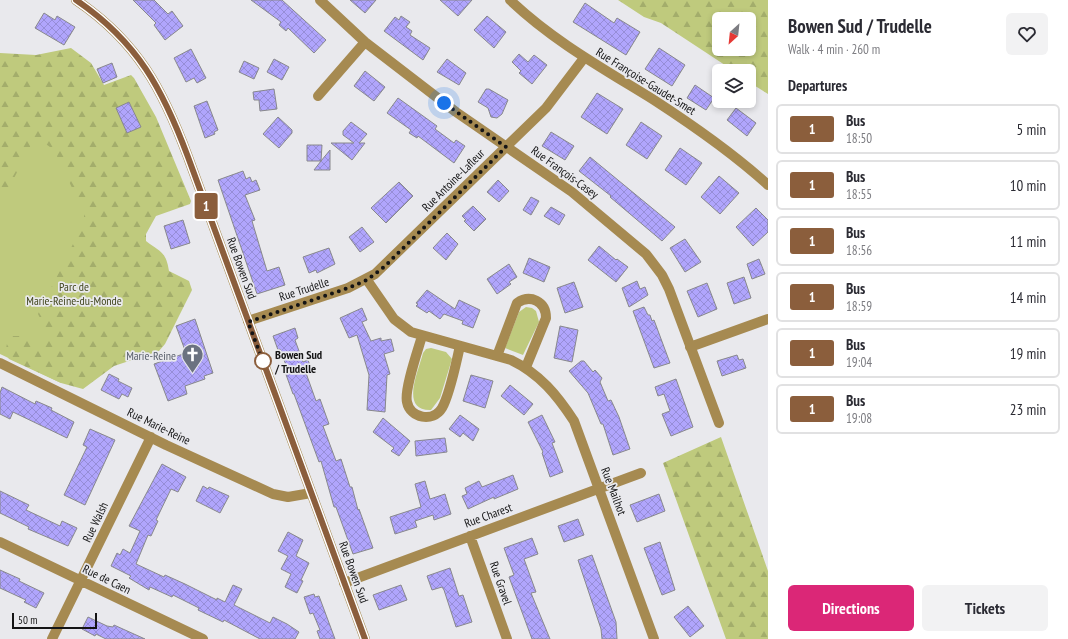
<!DOCTYPE html>
<meta charset="utf-8">
<style>
:root{--surface:#fff;--page:#f2f2f3;--text:#2b2b33;--muted:#7c7c81;--line:#e1e1e2;--accent:#db2777}
body{margin:0;font-family:"PT Sans Narrow",sans-serif;background:var(--page);color:var(--text);height:100vh;display:flex;flex-direction:column;font-size:15px;white-space:nowrap}
*{box-sizing:border-box;margin:0}
p{font-size:13px;color:var(--muted)}
.icon{flex:none;width:22px;height:22px;fill:none;stroke:currentColor;stroke-width:2;stroke-linecap:round;stroke-linejoin:round}
.map{position:relative;flex:1;overflow:hidden}
.drawer{display:flex;flex-direction:column;background:var(--surface);width:300px}
.drawer>*{flex:none}
.badge{padding:0 8px;border-radius:3px;font-size:14px;line-height:26px}
.needle{width:26px;rotate:207deg}
.tools{position:absolute;left:712px;top:12px;display:grid;gap:8px}
.tools a{display:grid;place-items:center;width:44px;height:44px;border-radius:6px;background:var(--surface);box-shadow:0 2px 6px #0003;font-size:20px}
.scale{position:absolute;left:12px;bottom:10px;width:85px;box-sizing:border-box;padding-left:4px;border:2px solid #141415;border-top:0;font-size:11px;line-height:14px;white-space:nowrap;color:#141415;-webkit-text-stroke:3px #e9e9ed;paint-order:stroke}
.you{position:absolute;width:20px;height:20px;margin:-10px;border:3px solid #fff;border-radius:50%;background:#1a73e8;box-shadow:0 0 0 6px #1a73e833}
.map>.badge{position:absolute;translate:-50% -50%;box-shadow:0 0 0 2px #fff}
h2{padding:0 20px;font-size:15px;line-height:36px}
.round{display:grid;place-items:center;flex:none;width:42px;height:42px;border-radius:6px;background:var(--page)}
.head{display:flex;align-items:center;justify-content:space-between;height:68px;padding:0 20px}
h1{font-size:19px;font-weight:800;line-height:30px}
.cta{display:flex;gap:8px;margin-top:auto;padding:8px 20px}
.cta a{flex:1;height:46px;border-radius:6px;background:var(--accent);color:#fff;font-size:16px;font-weight:800;line-height:46px;text-align:center}
.cta a+a{background:var(--page);color:var(--text)}
ul{padding:0;list-style:none}
li{display:flex;align-items:center;gap:12px;height:50px;margin:0 8px 6px;padding:0 12px;border:2px solid var(--line);border-radius:6px}
li div{flex:1}
li b{display:block;font-size:15px}
li em{font-style:normal}
li .badge{min-width:44px;font-weight:700;text-align:center}
main{display:flex;flex:1;min-height:0}
.map>svg:first-child{display:block}
</style>
<main>
<div class="map">
<svg width="768" height="639" viewBox="0 0 768 639">
<defs>
<pattern id="forest-firs" width="22" height="20" patternUnits="userSpaceOnUse"><rect width="22" height="20" fill="#bfca7d"/><path d="M5 1l3.5 6h-7zM16 11l3.5 6h-7z" fill="#a3ad6b"/></pattern>
<pattern id="building-cross-hatch" width="8" height="8" patternUnits="userSpaceOnUse"><rect width="8" height="8" fill="#b0a5fc"/><path d="M0 0l8 8M0 8l8-8" fill="none" stroke="#968dd7"/></pattern>
</defs>
<rect width="100%" height="100%" fill="#e9e9ed"/>
<path fill="#bfca7d" d="M0 53 173 327 61 383 0 354Z
M526 307 532 308 536 311 539 322 523 355 505 348 519 312Z
M431 348 446 352 452 359 440 398 431 410C399 411 419 370 423 353L426 349Z"/>
<path fill="url(#forest-firs)" fill-rule="evenodd" d="M618 0H768V94L749 82V71H734L661 23 644 17ZM719 19H749V49H719Z
M71 48 91 63 104 85 131 75 134 78 156 117 191 201 190 204 156 216 146 234V241C160 252 166 251 169 271L189 281 192 290 165 344 159 351 114 366 83 389 61 383 9 359 5 353 8 339 12 336H21L39 345 44 341 47 332 38 314 84 222V213L54 150 39 139H34L10 186 0 196V53L36 55Z
M721 437 768 571V639H726L663 463Z"/>
<path fill="url(#building-cross-hatch)" stroke="#88888c" d="M133 0H154L168 14 172 11 183 26 165 40 154 25 156 23Z
M251 0H282L326 40 314 53 288 28 286 31 279 25 281 22Z
M350 0H376L365 13Z
M440 0H472L458 16Z
M585 3 614 23 617 18 640 32 626 55 573 22Z
M44 13 55 20 57 16 75 27 64 45 35 28Z
M401 16 410 22 406 27 412 31 410 35 430 48 423 60 384 31 395 17 399 20Z
M487 16 506 32 494 48 474 30Z
M659 48 685 65 672 86 645 69Z
M191 49 206 78 197 83 194 78 186 82 174 58Z
M519 54 528 62 534 55 547 65 532 84 519 73 521 71 512 62Z
M274 59 289 67 282 80 267 72Z
M447 59 466 73 459 85 437 72Z
M244 61 259 68 254 79 239 72Z
M112 63 117 77 103 83 97 69Z
M365 71 385 87 374 101 354 86Z
M695 85 714 98 706 110 687 98Z
M274 89 277 109 260 111 259 100H254L253 92Z
M486 89H489L508 100 502 114 497 118 491 117 488 108 478 102Z
M597 93 623 109 607 134 581 117Z
M398 98 437 126 435 129 454 143 456 140 465 146 454 163 418 136 417 138 409 133 411 130 387 113Z
M207 101 218 130 214 132 215 134 205 138 194 106Z
M129 102 141 127 127 133 116 108Z
M736 108 756 123 747 136 727 120Z
M278 117 292 130V133L279 148 263 134Z
M351 122 367 134 359 143H365L352 160 331 143H354L343 135V131Z
M641 122 662 136 647 159 626 145Z
M551 132 574 146 565 160 542 146Z
M307 145H322L321 161 330 150V170H314L321 161H307Z
M680 148 702 163 686 185 665 170Z
M590 157 675 227 662 241 610 197 611 196 579 171Z
M243 171 246 179 250 177 252 182 256 180 260 190 245 195 255 220 252 221 267 271 279 267 285 285 257 294 218 180Z
M719 176 739 193 720 214 701 197Z
M498 180 509 191 499 202 487 192Z
M399 182 413 196 386 223 371 208Z
M531 197 539 201 531 215 523 210Z
M473 206 486 219 474 231 464 221 466 220 462 216Z
M551 207 565 215 559 225 544 216Z
M756 208 768 220V232L753 246 736 227Z
M183 220 190 243 171 249 164 226Z
M362 227 374 242 360 252 349 237Z
M447 233 458 244 446 260 433 248Z
M685 239 701 262 685 272 670 248Z
M599 246 616 260 617 259 628 267 616 282 588 260Z
M329 248 335 264 317 273 316 270 309 273 303 257Z
M529 258 550 267 544 282 523 273Z
M759 259 765 274 752 279 747 264Z
M509 264 517 277 509 282 511 284 497 294 487 279Z
M744 277 751 298 734 304 727 283Z
M637 281 640 289 645 287 648 295 629 307 622 288Z
M574 282 583 307 565 313 557 288Z
M707 283 717 309 698 317 687 291Z
M427 290 455 309 459 300 480 310 473 328 462 324 463 321 444 314 440 319 429 311 427 313 416 306 418 304 416 303Z
M644 307 648 315H650L652 321 654 320 670 363 654 368 633 311Z
M362 308 367 320 362 322 371 341 381 338V341L391 339 394 351 384 354 390 374 387 375 385 412 367 410 369 375 357 335 349 338 340 318Z
M195 319 213 373 204 376 205 379 185 386 187 394 168 401 154 364 186 353 176 326Z
M560 326 578 330 572 362 554 358Z
M295 328 298 338 295 340 303 362 308 360 312 371 306 373 316 401 320 399 329 424 323 426 336 461 341 459 350 487H352L358 510 359 509 373 548 353 554 336 507H334L321 461 319 462 294 394H293L284 369 287 368 280 349 278 350 273 336Z
M737 355 739 360 743 359 746 368 722 376 717 361Z
M581 361H584L593 372 595 370 602 378 600 382 608 401 611 400 619 417 630 449 613 455 603 424H601L588 393 569 371Z
M109 374 119 379 118 381 132 388 128 397 122 394 119 399 101 390Z
M471 375 493 381 485 408 463 401Z
M676 379 693 427 671 436 662 414 670 411 664 394 658 396 655 387Z
M510 385 533 404 524 415 501 396Z
M2 387 35 404 36 401 52 408 51 410 74 422 67 438 13 412 10 419 0 414V393Z
M460 415 479 429 473 441 463 433 460 437 449 429Z
M542 415 555 442 552 443 563 472 550 477 542 453 543 452 528 422Z
M383 418 410 441 399 456 391 451 394 448 373 432Z
M90 429 115 440 85 505 64 495 87 447 83 445Z
M445 438 447 452 416 456 415 441Z
M162 464 186 477 178 492 171 489 156 520 158 521 151 536 148 535 136 564 164 577 165 575 185 584 217 600V598L225 602 233 585 242 589 234 605 270 623 273 617 287 624 299 632 295 639H260L224 620 223 622 198 610 199 608 173 595 172 597 150 587 149 590 129 578 131 576 111 566 117 553 120 555 123 549 130 553 140 531 129 526Z
M513 475 518 489 494 499V497L468 509 462 496 467 494 465 488 479 481 482 487Z
M425 481 430 499 445 494 451 514 434 520 433 515 415 521 417 527 395 534 390 517 421 507 415 484Z
M203 486 208 489 209 487 229 496 220 513 196 501Z
M0 491 29 505 26 510 60 526 62 521 77 528 68 546 28 529 29 527 0 513Z
M659 494 665 511 637 522 630 505Z
M578 519 584 535 564 542 558 526Z
M288 532 303 540 296 556 309 563 301 580 303 581 297 593 285 587 291 574 281 569 288 556 278 551Z
M532 538 538 554 524 559 536 592 531 593 550 639H532L509 577 514 575 504 548Z
M660 542 675 590 662 595 644 548Z
M592 555 616 622 617 639H602L601 629 578 560Z
M450 568 459 596 463 595 472 622 456 627 444 590 442 587 432 590 427 576Z
M0 570 20 579 19 581 44 593 36 608 24 602 26 600 0 588Z
M401 585 407 600 379 610 373 595Z
M314 594 315 597 319 596 335 639H320L317 631 320 630 313 613 310 614 304 597Z
M688 606 704 626 690 637 674 617Z
M88 617 107 626 113 627 114 625 145 639H106L96 634 95 636 82 629Z"/>
<g fill="none" stroke-linecap="round" stroke-linejoin="round">
<path stroke="#a68a51" stroke-width="10" d="M320 0 365 42 456 112 572 192 646 254 662 275 669 289 719 423
M510 0C553 41 604 69 654 100 694 126 733 153 768 185
M318 96 365 42
M367 280 394 319 411 332 511 360C540 374 557 395 574 421L654 639
M248 321 348 288 375 274 546 108 584 58
M422 336C418 350 404 390 407 402 410 418 433 423 442 408 450 394 456 363 460 346
M690 347 768 319
M497 356 517 303C530 294 546 301 546 318L526 367
M0 363 166 445 273 494 288 497 311 493
M470 536 507 639
M0 542 203 639
M344 583 641 473
M52 639 151 437"/>
<path stroke="#a68a51" stroke-width="10" d="M76 0C138 42 163 90 188 157L365 639"/>
</g>
<g fill="none" stroke-linecap="round" stroke-linejoin="round">
<defs>
<path id="line" d="M76 0C138 42 163 90 188 157L365 639"/>
</defs>
<use href="#line" stroke="#fff" stroke-width="9"/>
<use href="#line" stroke="#8b5e3c" stroke-width="6"/>
<path stroke="#141415" stroke-width="4" stroke-dasharray="0 7.2" d="M263 361 264 364 248 322 348 288 367 280 384 267 506 147 444 103"/>
</g>
<defs>
<symbol id="church-pin" viewBox="-11 -11 22 30"><path d="M0 17L-7.5 6A9.5 9.5 0 1 1 7.5 6Z" fill="#6b7280" stroke="#e9e9ed"/><path d="M-1.2-6h2.4v3.5h3.3v2.4h-3.3V6h-2.4V-.1h-3.3v-2.4h3.3Z" fill="#fff"/></symbol>
</defs>
<g fill-rule="evenodd">
<use href="#church-pin" x="180" y="342" width="25" height="34"/>
</g>
<circle fill="#fff" stroke="#8b5e3c" stroke-width="2" cx="263" cy="361" r="8"/>
<g text-anchor="middle" dominant-baseline="central" stroke-width="3.5" stroke-linejoin="round" paint-order="stroke">
<g font-size="12" fill="#141415" stroke="#e9e9ed">
<text transform="translate(646 81) rotate(32)">Rue Françoise-Gaudet-Smet</text>
<text transform="translate(565 172) rotate(36)">Rue François-Casey</text>
<text transform="translate(453 180) rotate(-45)">Rue Antoine-Lafleur</text>
<text transform="translate(242 268) rotate(70)">Rue Bowen Sud</text>
<text transform="translate(304 289) rotate(-18)">Rue Trudelle</text>
<text transform="translate(159 426) rotate(26)">Rue Marie-Reine</text>
<text transform="translate(614 491) rotate(69)">Rue Mailhot</text>
<text transform="translate(488 515) rotate(-20)">Rue Charest</text>
<text transform="translate(95 522) rotate(-64)">Rue Walsh</text>
<text transform="translate(354 572) rotate(70)">Rue Bowen Sud</text>
<text transform="translate(107 579) rotate(26)">Rue de Caen</text>
<text transform="translate(501 583) rotate(71)">Rue Gravel</text>
</g>
<g font-size="12" fill="#42471f" stroke="#e9e9ed">
<text x="74" y="286">Parc de<tspan x="74" dy="14">Marie-Reine-du-Monde</tspan></text>
</g>
<g font-size="12" font-weight="bold" fill="#141415" stroke="#e9e9ed" text-anchor="start">
<text x="275" y="354">Bowen Sud<tspan x="275" dy="14">/ Trudelle</tspan></text>
</g>
<g font-size="12" fill="#5b616d" stroke="#e9e9ed" text-anchor="end">
<text x="176" y="355">Marie-Reine</text>
</g>
</g>
</svg>
<div class="tools">
<a><svg class="needle" viewBox="-14 -14 28 28"><path d="M0-13l5 13h-10z" fill="#e53935"/><path d="M0 13l5-13h-10z" fill="#7c7c81"/></svg></a>
<a><svg class="icon" aria-label="layers" viewBox="0 0 24 24"><path d="M12 4l9 5-9 5-9-5zM3 14l9 5 9-5"/></svg></a>
</div>
<div class="scale">50 m</div>
<div class="you" style="left:444px;top:103px"></div>
<b class="badge" style="left:206px;top:206px;background:#8b5e3c;color:#fff">1</b>
</div>
<section class="drawer">
<div class="head"><div><h1>Bowen Sud / Trudelle</h1><p>Walk · 4 min · 260 m</p></div><a class="round"><svg class="icon" aria-label="heart" viewBox="0 0 24 24"><path d="M12 20l-8-8c-3-5 5-10 8-4 3-6 11-1 8 4z"/></svg></a></div>
<h2>Departures</h2>
<ul>
<li><span class="badge" style="background:#8b5e3c;color:#fff">1</span><div><b>Bus</b><p>18:50</p></div><em>5 min</em></li>
<li><span class="badge" style="background:#8b5e3c;color:#fff">1</span><div><b>Bus</b><p>18:55</p></div><em>10 min</em></li>
<li><span class="badge" style="background:#8b5e3c;color:#fff">1</span><div><b>Bus</b><p>18:56</p></div><em>11 min</em></li>
<li><span class="badge" style="background:#8b5e3c;color:#fff">1</span><div><b>Bus</b><p>18:59</p></div><em>14 min</em></li>
<li><span class="badge" style="background:#8b5e3c;color:#fff">1</span><div><b>Bus</b><p>19:04</p></div><em>19 min</em></li>
<li><span class="badge" style="background:#8b5e3c;color:#fff">1</span><div><b>Bus</b><p>19:08</p></div><em>23 min</em></li>
</ul>
<div class="cta"><a>Directions</a><a>Tickets</a></div>
</section>
</main>
